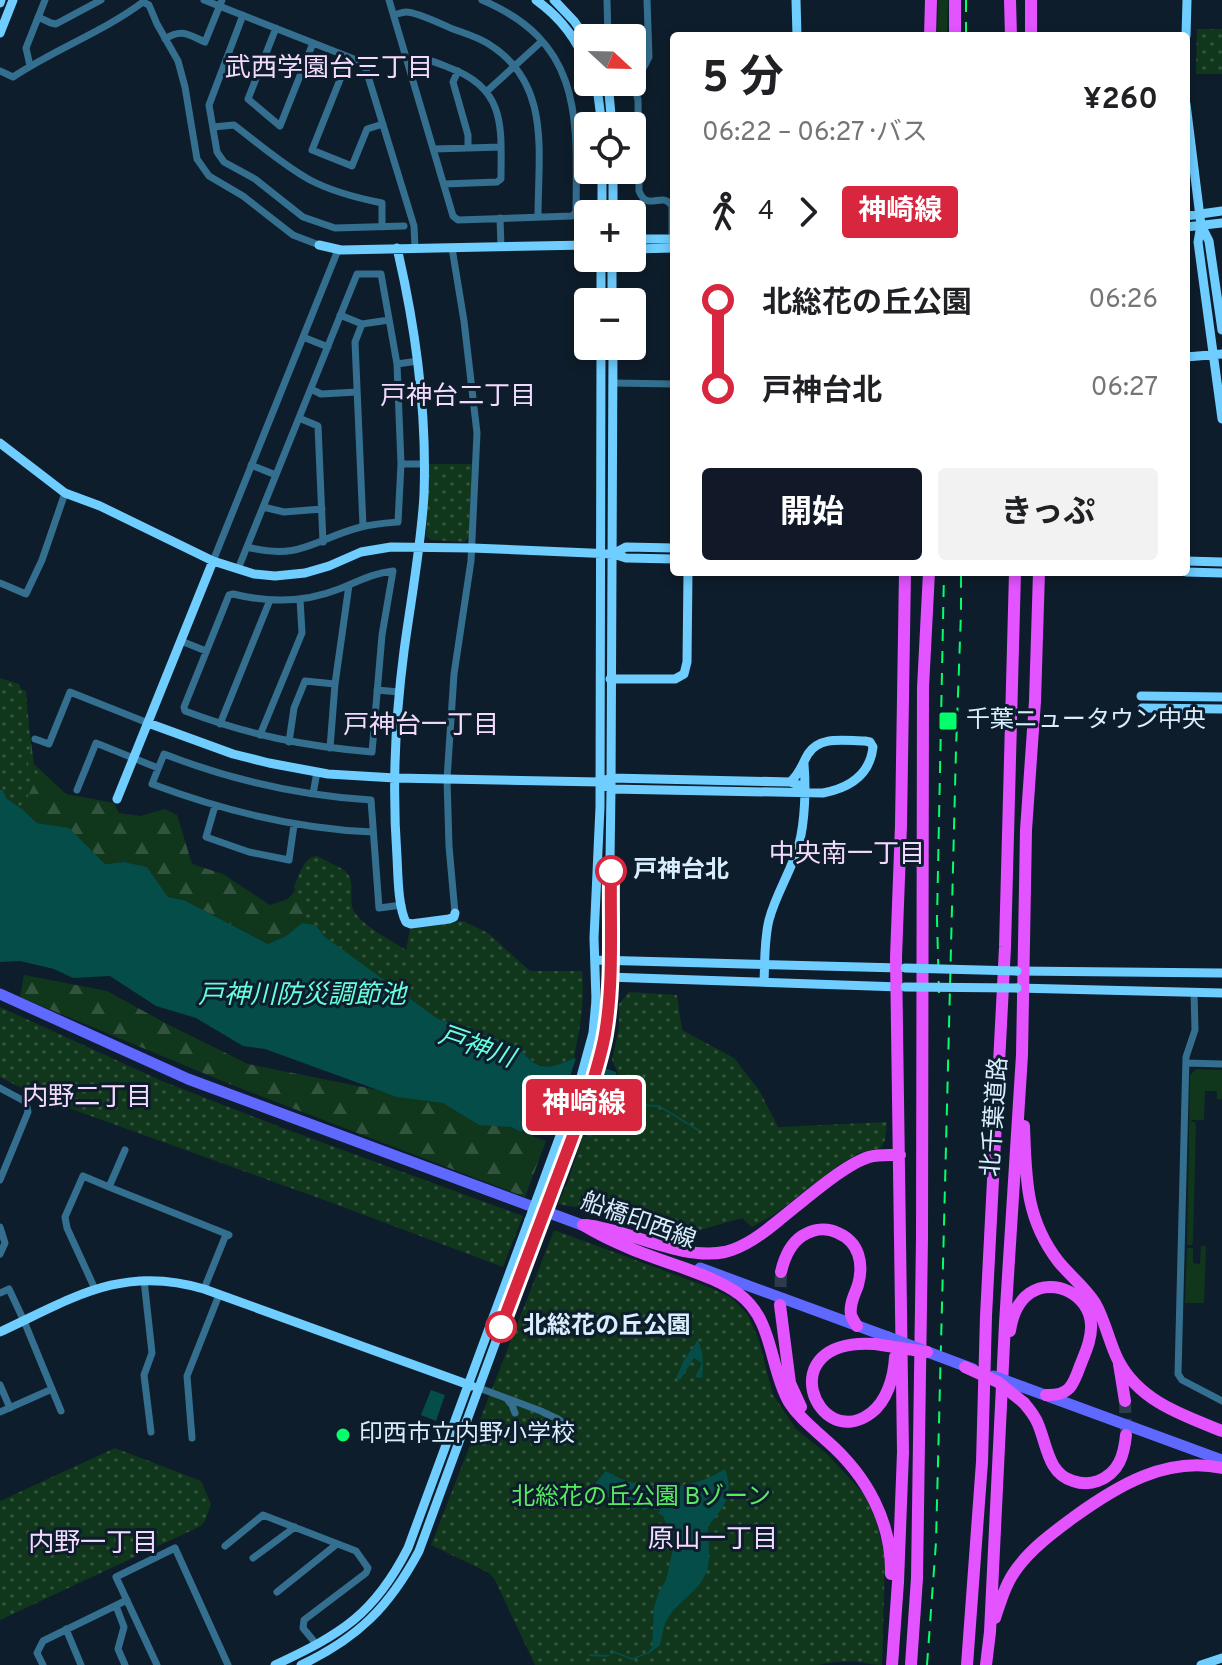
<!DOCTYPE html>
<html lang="ja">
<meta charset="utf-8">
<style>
:root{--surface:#fff;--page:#f2f2f2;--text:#202124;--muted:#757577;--accent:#111827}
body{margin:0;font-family:Overpass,"Noto Sans JP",sans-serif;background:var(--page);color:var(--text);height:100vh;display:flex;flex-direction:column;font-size:30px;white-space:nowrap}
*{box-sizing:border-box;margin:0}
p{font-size:26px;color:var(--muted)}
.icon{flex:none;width:44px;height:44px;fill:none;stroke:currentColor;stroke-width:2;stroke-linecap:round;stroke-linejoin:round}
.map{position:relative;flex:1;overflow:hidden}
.panel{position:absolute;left:670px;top:32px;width:520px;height:544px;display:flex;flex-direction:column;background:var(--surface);border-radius:8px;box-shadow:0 4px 12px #0003}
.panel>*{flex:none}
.badge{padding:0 16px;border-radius:6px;font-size:28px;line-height:52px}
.needle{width:52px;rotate:112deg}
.controls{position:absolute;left:574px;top:24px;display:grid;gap:16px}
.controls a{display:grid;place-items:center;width:72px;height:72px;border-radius:8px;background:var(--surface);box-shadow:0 4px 12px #0003;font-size:40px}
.map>.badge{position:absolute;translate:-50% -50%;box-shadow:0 0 0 4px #fff}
.legs{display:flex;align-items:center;gap:12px;height:88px;padding:0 32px;font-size:26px}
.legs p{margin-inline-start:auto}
.head{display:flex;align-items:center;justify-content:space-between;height:136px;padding:0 32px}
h1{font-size:44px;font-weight:700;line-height:60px}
.primary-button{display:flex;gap:16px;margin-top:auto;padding:16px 32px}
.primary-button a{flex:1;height:92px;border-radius:8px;background:var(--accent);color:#fff;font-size:32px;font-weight:700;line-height:92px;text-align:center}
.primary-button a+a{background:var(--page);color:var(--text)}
ul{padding:0 32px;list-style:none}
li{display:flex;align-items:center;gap:28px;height:88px;font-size:30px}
li i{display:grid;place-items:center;width:12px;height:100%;margin:0 10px;background:currentColor}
li i::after{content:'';width:20px;height:20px;margin:-10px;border:6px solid;border-radius:50%;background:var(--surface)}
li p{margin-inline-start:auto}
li:first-child i{background:linear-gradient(#0000 50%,currentColor 0)}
li:last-child i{background:linear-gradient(currentColor 50%,#0000 0)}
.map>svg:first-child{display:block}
</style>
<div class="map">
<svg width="1222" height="1665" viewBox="0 0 1222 1665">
<defs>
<pattern id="forest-firs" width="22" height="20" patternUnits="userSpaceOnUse" patternTransform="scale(2)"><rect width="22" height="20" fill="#10361b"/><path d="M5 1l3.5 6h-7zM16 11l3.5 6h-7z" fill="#32533d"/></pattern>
<pattern id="park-dots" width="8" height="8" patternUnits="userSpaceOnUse" patternTransform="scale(2)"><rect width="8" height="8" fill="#10361b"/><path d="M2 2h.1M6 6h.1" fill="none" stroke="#32533d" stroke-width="1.8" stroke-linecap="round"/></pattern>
</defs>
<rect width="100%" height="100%" fill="#0e1d2b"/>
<path fill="#10361b" d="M938 0H948L947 36H937Z
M1196 1069 1222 1070V1099H1217V1091H1205L1204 1120H1191L1192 1122H1195L1196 1126 1193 1241 1192 1245H1187L1190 1075Z
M1201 1246H1206L1204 1303H1185L1187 1248H1193V1263L1200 1264Z"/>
<path fill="url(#forest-firs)" d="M0 678 19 684 25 699 34 764 66 794 114 803 119 813 140 816 165 809 177 815 192 864 223 874 270 905 288 899 304 880 386 941 481 999 525 1055 517 1046 438 1019 302 923 286 936 268 944 184 900 168 897 147 867 124 862 105 864 69 829 37 823 22 809 5 798 3 790H0Z
M24 975 107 991 167 1024 248 1064 443 1103 546 1141 525 1197 232 1085 20 997Z"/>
<path fill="url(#park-dots)" d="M1197 29H1222V74H1196Z
M429 464H472L469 537 464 542 431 540 426 536Z
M0 683 26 691 31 750 28 765 35 768 39 773 22 809 5 798 3 790H0Z
M317 856C325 861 337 865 345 871 358 883 346 900 355 913 367 929 390 939 406 950L410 929 463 921 488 933 530 971H582C585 1001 580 1028 574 1058 546 1071 538 1070 517 1046L438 1019 325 937 315 925 302 923 304 915 294 886C301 874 302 858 317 856Z
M629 992 677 995 682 1030 734 1058 759 1090 778 1127 887 1122 885 1140 881 1148 859 1153 839 1165 775 1214 752 1227 742 1218 690 1233 661 1232 599 1211 558 1204 567 1184 583 1136 590 1137 621 1118 617 1071 612 1060 619 1028V1004Z
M0 1007 162 1081 280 1127 523 1216 503 1267 327 1201 41 1098 0 1077Z
M554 1230 711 1288 732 1298 748 1315 759 1341 773 1395 796 1429 828 1455 865 1495 875 1517 885 1556 882 1665C873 1665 869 1664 861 1662 850 1660 831 1662 819 1665H535L495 1580 489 1573 431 1545Z
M115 1448 201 1481 211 1504 205 1521 201 1526 0 1620V1501Z"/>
<path fill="#054d49" d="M0 790H3L6 798 22 809 37 823 69 828 105 864 124 862 147 867 168 897 184 900 268 944 286 936 302 923 315 925 325 937 438 1019 517 1046C538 1071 546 1071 574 1058L616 1072 621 1118 590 1137 549 1119 537 1121 521 1132 510 1127 479 1125 443 1103 397 1097 265 1049 243 1046 196 1018 156 1006 110 976 73 978 54 969 20 961 0 962Z
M698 1340C703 1351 704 1364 702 1378L695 1377 702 1363 694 1358 680 1380 676 1378 684 1360Z
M431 1390 445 1395 436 1421 421 1415Z
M725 1469C735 1496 724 1507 708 1526 708 1541 711 1557 707 1571 700 1591 681 1599 670 1615 663 1624 663 1634 660 1645L650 1653 632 1660 614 1653 606 1657 590 1656 589 1654 609 1655 614 1651 632 1658 647 1653 652 1647 654 1608 658 1594 666 1580 673 1549 675 1538 671 1527 667 1525 663 1516 658 1513 660 1510H655L649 1506 647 1509 642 1510V1507L634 1510C621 1489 606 1496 586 1507L584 1500 590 1489 606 1471C644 1494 688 1492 725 1469Z"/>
<path fill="#0e1d2b" d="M577 1055 607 1065 581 1138 554 1126Z"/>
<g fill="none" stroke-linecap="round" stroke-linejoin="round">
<path stroke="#054d49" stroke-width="2" d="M618 1104 659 1106 698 1130"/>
<path stroke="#2c3c4b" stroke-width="12" stroke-dasharray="12 6" stroke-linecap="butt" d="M780 1305 781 1272
M1125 1401 1126 1434"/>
<path stroke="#346f8f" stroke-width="7" d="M204 0 364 63 414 226 415 248
M389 0 453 216 458 220 572 216 576 212C577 117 583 43 482 0
M607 0 608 38
M243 15 209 105 217 152 224 162 255 179 303 217 335 228 404 226
M394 15C398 14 402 12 406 12 417 12 441 24 453 29 464 33 477 37 487 43 552 82 538 152 538 217
M38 17 51 23 56 24 101 0
M276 28 248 99 280 126 313 43
M165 39C182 28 189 35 205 42L222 0
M349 57 312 150 352 166 367 129 383 124
M408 62C426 57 433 61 450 68 507 89 501 129 501 179L497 182 444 184
M30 66 26 48 45 0
M0 71 13 77C55 49 103 32 143 2L149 5 157 24 178 61 185 87 197 159 209 176 243 196 293 235 319 245
M458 71 453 82 468 135V148
M632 71 644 67 649 57 647 0
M632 78 638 100 639 191C648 213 662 190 672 206V239
M486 92 542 41
M213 127 234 125C259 144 283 165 310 180 333 192 357 198 382 203V227
M434 149 501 147
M500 218 501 247
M452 248 464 321 477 433 471 561 454 674 447 779 449 846 455 913
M340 315 362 324 389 320
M362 324 355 342 363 526
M303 337 328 347
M397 364 418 361
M613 383 674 384
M311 389 321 394 357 392
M299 418 318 426 323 542
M401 464H424
M251 465 276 475
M263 507 284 512 322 509
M213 561 338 250
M238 569 357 274H381L397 364 401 464 398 522C386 523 373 524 361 527 314 539 302 561 247 547
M393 571 382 635 372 752C303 746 249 735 185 711L184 707 229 595 233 594C270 603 304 603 339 589 360 581 370 574 393 571Z
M0 583 26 594 42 560 65 493
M181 641 206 651
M377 690 399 692
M220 724 270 600
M260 735 302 633 300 599
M35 739 49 744 70 692 148 723
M289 742 294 708 305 681 335 684
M330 748 335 684 349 585
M77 790 96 743 158 768
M313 794 317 772
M215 806 206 837 249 852 289 860 294 825
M373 832C296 829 224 811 152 784L164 754C231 780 299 796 371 800L379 908 402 905
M1194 992 1195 1030 1186 1057 1178 1374 1182 1380 1222 1401
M1186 1063 1222 1064
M0 1088 26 1102 28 1112 0 1180
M109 1187 229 1235 225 1237 204 1289
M0 1227 5 1243 0 1254
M144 1280 152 1353 144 1375 151 1432
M95 1289 67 1228 65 1217 83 1176 109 1187 125 1150
M0 1293 9 1289 24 1321 61 1411
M0 1385 10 1408
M479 1388 541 1411C549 1416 562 1418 566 1427L565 1436
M507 1399 512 1405 515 1413
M0 1412 52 1389
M192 1438 187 1376 219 1295
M225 1546 263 1515 356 1551 368 1568 366 1573 304 1620 303 1628 317 1645
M253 1558 295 1527
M277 1592 337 1544
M116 1606 124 1627 118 1649 125 1665
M66 1629 81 1665
M43 1665 37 1653 43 1641 127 1600
M157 1665 116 1577 175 1548 228 1665"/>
<path stroke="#6fceff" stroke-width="9" d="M536 0C560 17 578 41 588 68
M554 0 574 21 588 41
M796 0 797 36
M0 3 1 0
M0 33 13 0
M1186 36 1187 0
M593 82 598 95 602 126
M605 82 609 93 612 126
M1186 104 1201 225 1198 242 1222 419
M602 214V170
M613 214V170
M1186 216 1222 211
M1201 225 1209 241 1222 330
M1186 227 1222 223
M632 239H674
M319 245 341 250 588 245
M397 248C416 329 427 412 424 495 421 547 411 599 404 651 395 720 392 788 397 857 398 875 398 907 406 922L411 924 449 919 454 917 455 913
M632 249 674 248
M612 258V302
M601 302V258
M1186 357 1222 354
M0 443 65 493 100 506 213 561 254 574 275 576 305 573 329 566 361 552 391 547 472 548 613 554 626 558 674 559
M613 554 626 547 674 548
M1186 561 1222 562
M1186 572 1222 573
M610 679H675L684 674 687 662 688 572
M1141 696 1222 697
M1142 708 1222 709
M148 723 233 754 269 763 328 774 395 778 600 782 611 778 790 782 799 785 804 794
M606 786 611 789 823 793C849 788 870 775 873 747L870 742 865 741C846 741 820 735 808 754 802 764 800 774 790 782
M117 799 213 561
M595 960 900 968
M1017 971 1222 973
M607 977 900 987
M764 982C765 961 764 940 769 920 776 893 792 870 799 844 805 821 806 788 804 764
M1017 988 1222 993
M608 999 611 789 613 346
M596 1000 594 938 600 807 601 346
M0 1332C71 1299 122 1264 204 1289L472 1386
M275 1665C341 1634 374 1615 408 1548L529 1220
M301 1665C358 1638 389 1607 419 1551L539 1224
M1201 1665 1222 1658"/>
<path stroke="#5f68ff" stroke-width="11" d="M0 994 188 1079 590 1228
M700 1268 888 1337
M1023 1387 1222 1460"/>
<path stroke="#e353ff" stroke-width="12" d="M1010 0 1011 36
M1031 0V36
M930 36 931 0
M955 36V0
M1024 1126C1026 1177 1025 1218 1058 1261 1069 1275 1085 1287 1095 1303 1105 1320 1109 1342 1118 1360 1139 1401 1182 1415 1222 1431
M583 1225C614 1244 649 1256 684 1268 703 1275 722 1282 739 1294 774 1320 769 1367 789 1402 799 1418 814 1429 827 1441 867 1476 892 1522 891 1574
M586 1225C630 1230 681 1261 725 1252 745 1247 762 1234 778 1221 801 1203 843 1165 869 1157 879 1154 889 1155 900 1155
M781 1272C784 1259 790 1244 802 1236 813 1229 826 1227 838 1233 859 1242 864 1263 858 1285 855 1294 849 1304 851 1315 852 1318 855 1323 857 1326
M780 1305 790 1383 801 1407
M1010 1331C1012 1317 1017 1302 1030 1293 1055 1277 1089 1295 1091 1324 1092 1339 1085 1353 1080 1366 1073 1386 1069 1396 1046 1395
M875 1344C769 1337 817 1454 871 1413 887 1401 894 1377 895 1357
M1119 1364 1125 1401
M1024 1403C1030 1410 1035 1416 1038 1424 1047 1445 1048 1474 1073 1481 1082 1484 1090 1484 1098 1481 1119 1473 1124 1455 1126 1435
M995 1618C1001 1600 1006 1582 1018 1567 1033 1547 1054 1532 1074 1517 1117 1486 1166 1456 1222 1468
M892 1665 898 1582 903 1452 896 957 901 825 905 572
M911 1665 917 1578 922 1238 923 688 929 572
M967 1665 982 1462 986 1316 1005 947 1015 572
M986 1665 990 1632 1005 1323 1022 1055 1026 830 1035 701 1039 572"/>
<path stroke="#04ff6c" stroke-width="2" stroke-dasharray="12 10" stroke-linecap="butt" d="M966 0V36
M939 993 937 919 944 572
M927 1665 936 1542 956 749 961 612V572"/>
<path stroke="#6fceff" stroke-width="9" d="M905 968 1017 971
M905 987 1017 988
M529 1220 579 1084 593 1033 596 1000
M539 1224C551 1193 563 1162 574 1131 591 1087 606 1046 608 999"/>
<path stroke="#5f68ff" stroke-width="11" d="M888 1337 973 1369
M993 1376 1023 1387"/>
<path stroke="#e353ff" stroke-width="12" d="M875 1344 927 1352
M965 1367 998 1382 1024 1403"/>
</g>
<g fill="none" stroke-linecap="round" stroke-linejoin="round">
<defs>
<path id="line-1" d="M501 1327 591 1088C596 1070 602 1052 605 1034 614 981 610 925 611 871"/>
</defs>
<use href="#line-1" stroke="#fff" stroke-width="18"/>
<use href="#line-1" stroke="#d7263d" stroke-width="12"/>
</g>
<g fill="#04ff6c" stroke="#0e1d2b" stroke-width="3">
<rect x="938" y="711" width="20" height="20" rx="4"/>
<circle cx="343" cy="1435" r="8"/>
</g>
<g fill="#fff" stroke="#d7263d" stroke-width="4">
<circle cx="611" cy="871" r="14"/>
<circle cx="501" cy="1327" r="14"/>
</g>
<g text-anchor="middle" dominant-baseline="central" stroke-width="6" stroke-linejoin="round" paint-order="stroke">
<g font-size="24" fill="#d8eeff" stroke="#0e1d2b" text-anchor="start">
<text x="966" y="721">千葉ニュータウン中央</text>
<text x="359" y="1435">印西市立内野小学校</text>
</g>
<g font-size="24" font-weight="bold" fill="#d8eeff" stroke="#0e1d2b" text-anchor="start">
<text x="633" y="871">戸神台北</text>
<text x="523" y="1327">北総花の丘公園</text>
</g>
<g font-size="24" fill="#d8eeff" stroke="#0e1d2b">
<text transform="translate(996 1117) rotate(-86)">北千葉道路</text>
<text transform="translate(638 1222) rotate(20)">船橋印西線</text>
</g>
<g font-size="24" fill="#57ec60" stroke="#0e1d2b">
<text x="641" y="1498">北総花の丘公園 Bゾーン</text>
</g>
<g font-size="26" fill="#f3daff" stroke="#0e1d2b">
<text x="329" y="69">武西学園台三丁目</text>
<text x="458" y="397">戸神台二丁目</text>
<text x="421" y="726">戸神台一丁目</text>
<text x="847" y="855">中央南一丁目</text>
<text x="87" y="1098">内野二丁目</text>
<text x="713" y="1540">原山一丁目</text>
<text x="93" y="1544">内野一丁目</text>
</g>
<g font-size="26" font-style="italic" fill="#6fd" stroke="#0e1d2b">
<text x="302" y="996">戸神川防災調節池</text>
<text transform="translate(476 1048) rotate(19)">戸神川</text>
</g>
</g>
</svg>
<div class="controls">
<a><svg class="needle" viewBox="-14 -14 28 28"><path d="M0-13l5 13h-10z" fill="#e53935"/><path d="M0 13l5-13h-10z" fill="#757577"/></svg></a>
<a><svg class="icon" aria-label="locate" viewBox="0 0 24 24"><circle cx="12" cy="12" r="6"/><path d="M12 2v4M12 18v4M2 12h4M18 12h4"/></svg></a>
<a>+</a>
<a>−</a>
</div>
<b class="badge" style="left:584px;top:1105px;background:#d7263d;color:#fff">神崎線</b>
<section class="panel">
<div class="head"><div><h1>5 分</h1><p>06:22 – 06:27 · バス</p></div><b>¥260</b></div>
<div class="legs"><svg class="icon" aria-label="walk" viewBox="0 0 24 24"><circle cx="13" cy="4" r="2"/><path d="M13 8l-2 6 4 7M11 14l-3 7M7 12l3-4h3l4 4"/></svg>4<svg class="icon" aria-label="forward" viewBox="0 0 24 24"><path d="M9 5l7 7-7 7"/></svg><b class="badge" style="background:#d7263d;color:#fff">神崎線</b></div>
<ul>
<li><i style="color:#d7263d"></i><b>北総花の丘公園</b><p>06:26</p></li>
<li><i style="color:#d7263d"></i><b>戸神台北</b><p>06:27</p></li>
</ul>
<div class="primary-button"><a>開始</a><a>きっぷ</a></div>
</section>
</div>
